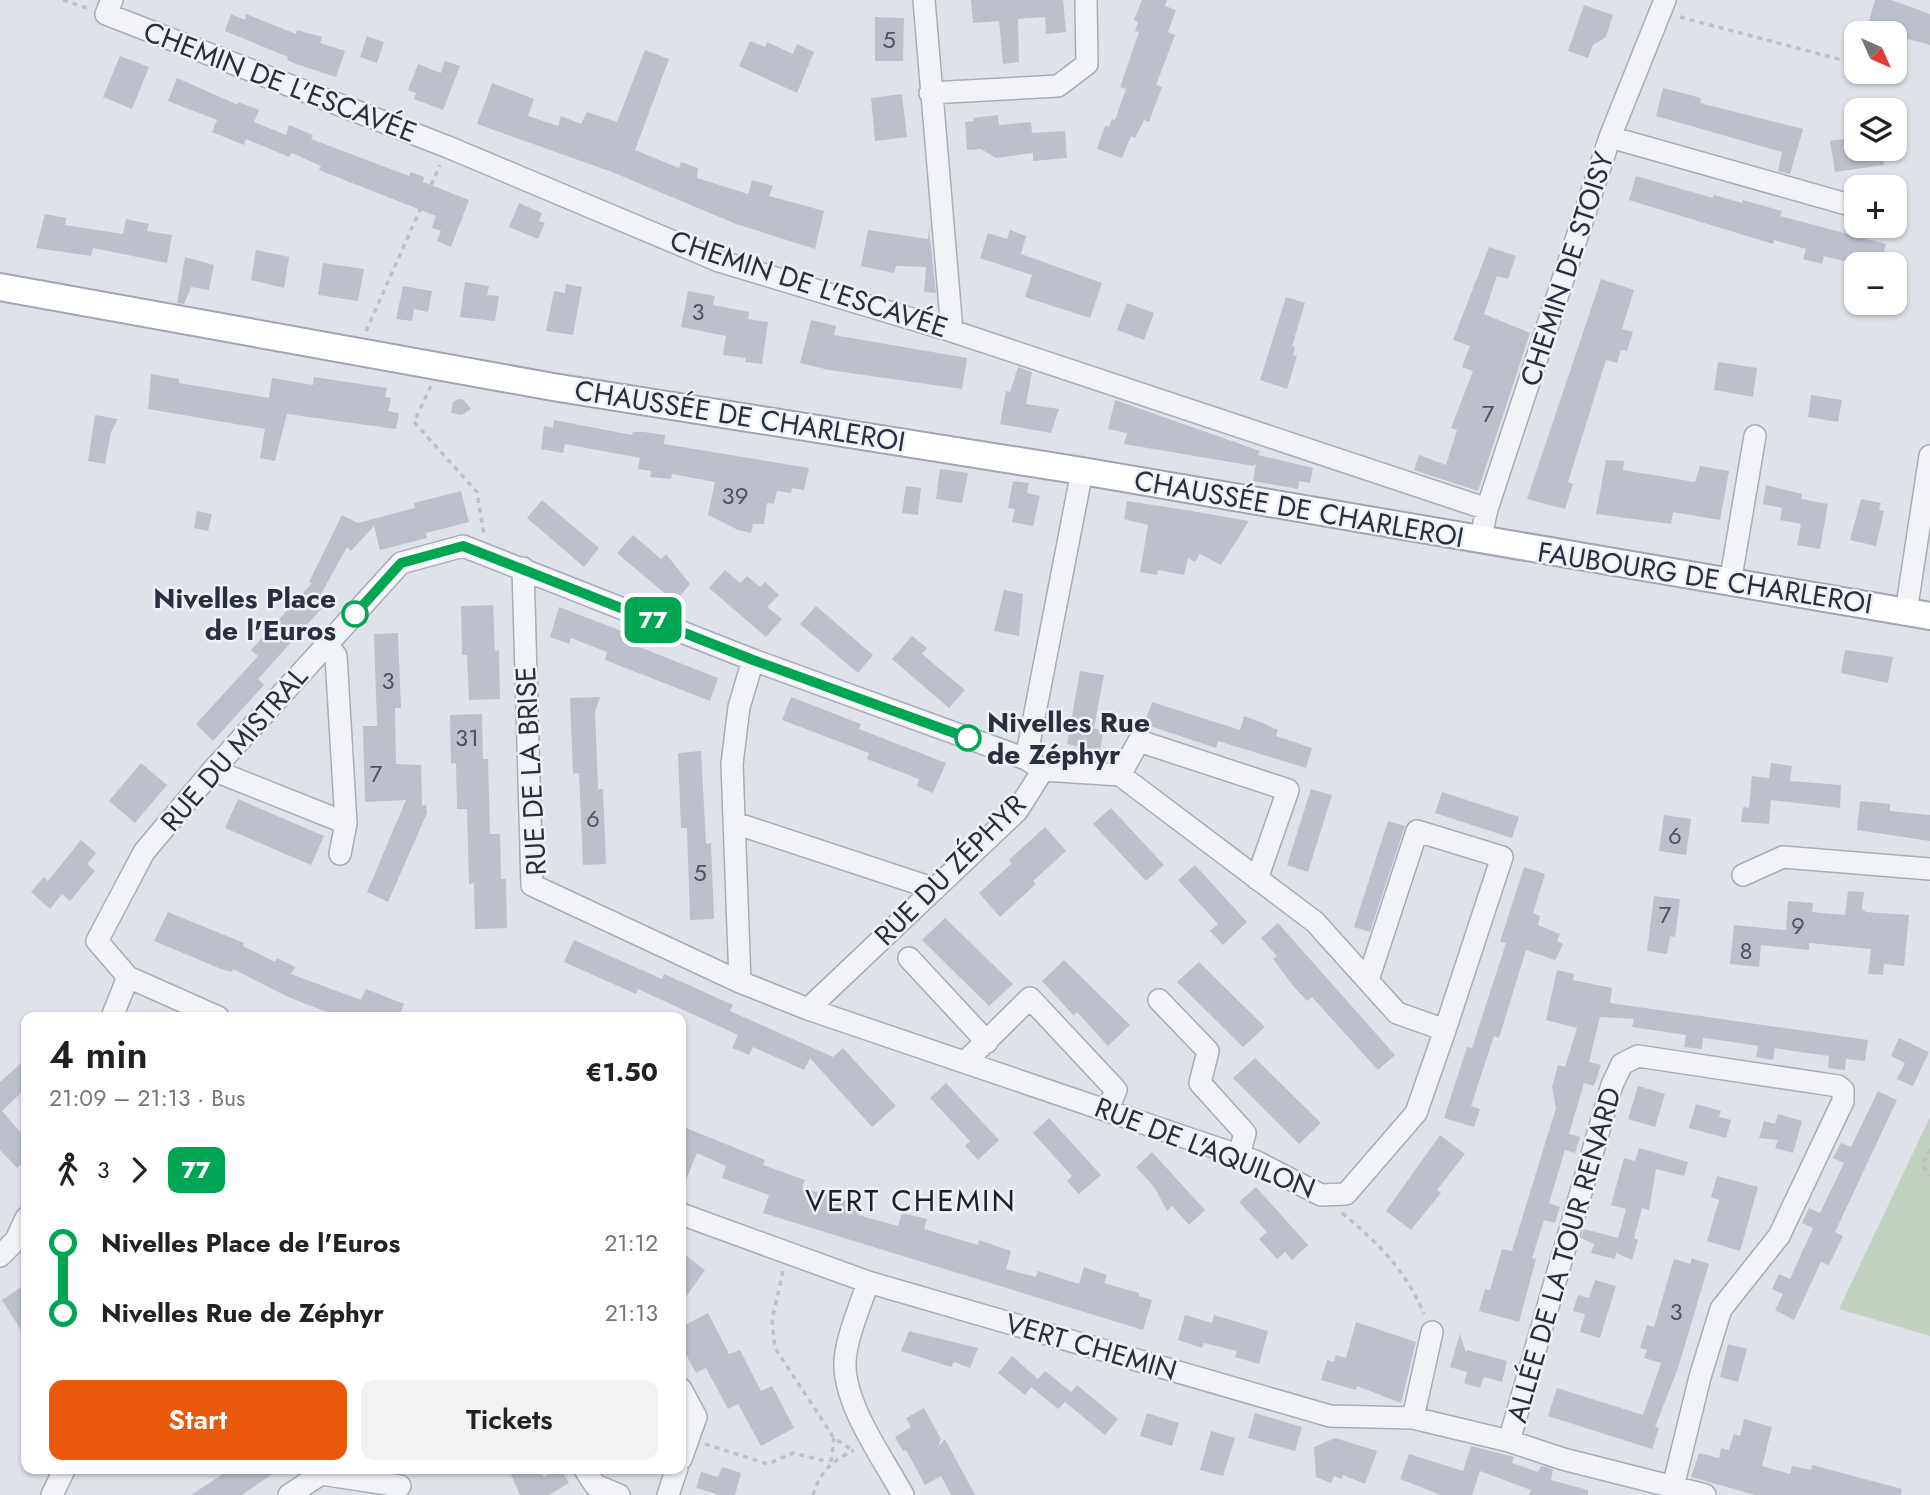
<!DOCTYPE html>
<meta charset="utf-8">
<style>
:root{--surface:#fff;--page:#f2f2f2;--text:#222;--muted:#767676;--accent:#ea580c}
body{margin:0;font-family:Jost,sans-serif;background:var(--page);color:var(--text);height:100vh;display:flex;flex-direction:column;font-size:26px;white-space:nowrap}
*{box-sizing:border-box;margin:0}
p{font-size:23px;color:var(--muted)}
.icon{flex:none;width:38px;height:38px;fill:none;stroke:currentColor;stroke-width:2;stroke-linecap:round;stroke-linejoin:round}
.map{position:relative;flex:1;overflow:hidden}
.details{position:absolute;left:21px;top:1012px;width:665px;height:462px;display:flex;flex-direction:column;background:var(--surface);border-radius:14px;box-shadow:0 2px 5px #0004}
.details>*{flex:none}
.badge{padding:0 14px;border-radius:10px;font-size:24px;line-height:46px}
.needle{width:46px;rotate:135deg}
.tools{position:absolute;left:1844px;top:21px;display:grid;gap:14px}
.tools a{display:grid;place-items:center;width:63px;height:63px;border-radius:14px;background:var(--surface);box-shadow:0 2px 5px #0004;font-size:35px}
.map>.badge{position:absolute;translate:-50% -50%;box-shadow:0 0 0 4px #fff}
.legs{display:flex;align-items:center;gap:10px;height:77px;padding:0 28px;font-size:23px}
.legs p{margin-inline-start:auto}
.overview{display:flex;align-items:center;justify-content:space-between;height:119px;padding:0 28px}
h1{font-size:38px;font-weight:600;line-height:52px}
.primary-button{display:flex;gap:14px;margin-top:auto;padding:14px 28px}
.primary-button a{flex:1;height:80px;border-radius:14px;background:var(--accent);color:#fff;font-size:28px;font-weight:600;line-height:80px;text-align:center}
.primary-button a+a{background:var(--page);color:var(--text)}
ul{padding:0 28px;list-style:none}
li{display:flex;align-items:center;gap:24px;height:70px;font-size:26px}
li i{display:grid;place-items:center;width:10px;height:100%;margin:0 9px;background:currentColor}
li i::after{content:'';width:18px;height:18px;margin:-9px;border:5px solid;border-radius:50%;background:var(--surface)}
li p{margin-inline-start:auto}
li:first-child i{background:linear-gradient(#0000 50%,currentColor 0)}
li:last-child i{background:linear-gradient(currentColor 50%,#0000 0)}
.map>svg:first-child{display:block}
</style>
<div class="map">
<svg width="1930" height="1495" viewBox="0 0 1930 1495">
<rect width="100%" height="100%" fill="#dfe2e8"/>
<path fill="#c3d1c0" d="M1930 1117V1336L1839 1309Z"/>
<path fill="#bcc0ca" d="M971 0H1063L1066 32 1046 34 1045 17 1018 19 1019 62 1003 64 999 21 973 23Z
M1142 0H1167L1165 6 1176 10 1168 32 1175 35 1156 85 1162 87 1149 122 1144 120 1135 138 1131 136 1122 158 1097 149 1105 126 1109 127 1112 119 1115 120 1126 89 1120 87 1139 32 1135 31 1138 22 1134 20Z
M1875 0H1891L1930 14V45L1867 28Z
M1584 5 1613 15 1606 37 1593 45 1588 58 1568 51Z
M231 14 245 20 246 14 296 34 297 30 322 37 320 43 345 51 336 77 296 64 287 60 288 57 225 31Z
M875 17 904 18 903 61H875Z
M367 36 384 42 377 63 360 57Z
M750 41 765 47 767 42 793 54 797 44 814 52 797 93 739 66Z
M645 50 669 59 635 150 679 168 681 162 698 168 697 178 748 194 752 180 773 186 769 196 824 211 815 249 736 224 612 172 477 124 492 83 534 99 528 116 558 126 561 116 581 124 587 112 617 122Z
M120 56 149 67 132 109 103 97Z
M445 61 460 66 443 110 414 99 416 93 408 90 418 64 441 73Z
M177 78 238 105V102L259 110 254 122 286 135 289 125 313 135 311 139 409 176 411 172 424 177 423 182 469 200 451 247 437 241 441 231 432 228 436 216 319 170 321 166 292 153 289 157 246 139 244 145 212 132 217 120 168 101Z
M1663 88 1701 98 1700 103 1803 129 1790 174 1778 171 1782 152 1656 116Z
M902 94 907 137 875 141 871 98Z
M998 115 999 125 1031 122 1032 133 1065 131 1067 158 1033 161V153L996 158 981 149 967 150 965 122 974 121 973 118Z
M1857 137V149H1882L1884 165 1835 172 1830 141Z
M1636 176 1713 198 1714 195 1742 203 1743 200 1782 211 1780 216 1886 244 1881 264H1855L1824 256 1822 264 1803 259 1806 249 1774 240 1773 244 1629 200Z
M519 203 542 213 539 221 545 223 538 239 509 227Z
M45 214 66 218 65 225 123 234 126 219 149 224 147 231 172 235 167 263 93 248 91 256 36 248Z
M929 228 936 293 924 292 926 267 896 266 894 273 861 266 868 230 928 239Z
M1010 230 1026 236 1021 254 1102 283 1090 318 1025 297 1032 275 980 258 988 233 1007 239Z
M1489 247 1516 256 1508 279 1497 276 1484 314 1530 333 1478 491 1414 470 1419 455 1446 465 1457 430 1451 428 1473 371 1462 367 1470 346 1453 340Z
M256 250 289 257 284 288 251 280Z
M185 257 214 265 209 290 191 287 184 304 177 303Z
M323 263 364 269 358 301 318 295Z
M1601 279 1634 290 1622 329 1633 332 1627 351 1621 350 1617 363 1606 360 1568 482 1573 484 1565 509 1527 499Z
M465 282 489 286 487 295 499 296 495 321 460 317Z
M566 284 582 287 573 335 546 331 554 291 565 293Z
M403 286 432 291 428 312 414 309 412 321 396 319Z
M688 291 715 296 713 305 749 312 748 319 768 322 762 364 745 362 746 358 723 355 726 336 681 327Z
M1286 297 1305 303 1292 346 1295 347 1293 355 1297 356 1287 389 1260 380Z
M1127 303 1154 313 1144 340 1117 330Z
M811 320 836 326 834 335 967 358 962 389 829 370 800 363Z
M1718 362 1757 368 1753 397 1714 390Z
M1018 367 1032 372 1026 404 1059 409 1051 433 1000 424 1006 391 1010 392Z
M151 374 179 379V383L269 398 272 378 313 385 314 377 387 388 385 397 391 398 388 411 399 413 396 429 287 414 275 461 260 458 265 429 148 409Z
M1811 395 1842 400 1838 422 1808 417Z
M458 399 464 400 471 409 462 415 451 413 453 402Z
M1115 400 1260 451 1258 455 1313 468 1310 483 1299 481 1298 489 1253 481 1256 463 1254 466 1124 444 1127 433 1108 429Z
M95 415 118 419 111 432 105 464 88 461Z
M554 420 632 435 633 432H644L665 435 664 444 809 468 804 490 792 488 791 493 777 491 774 504 767 503 764 524H753L751 533 738 530 708 515 715 482 672 474 671 479 650 477 651 471 638 469 640 458 565 444 563 453 541 449 544 426 553 428Z
M1606 460 1624 461 1623 470 1695 482 1700 466 1729 471 1720 520 1673 512 1671 524 1596 514Z
M940 469 968 473 962 503 936 499Z
M1013 481 1029 483 1027 493 1040 496 1033 526 1012 522 1015 509 1008 508Z
M1766 485 1802 494 1801 499 1828 504 1820 549 1797 545 1801 524 1780 520 1782 508 1763 504Z
M906 486 921 488 918 515 902 513Z
M461 491 469 522 426 533 427 538 380 550 374 526 351 551 347 547 316 603 322 608 258 679 264 685 213 741 196 724 258 656 251 650 312 583 309 582 342 515 358 523 415 508 414 503Z
M1861 499 1881 503 1879 510 1884 511 1876 546 1850 540Z
M542 500 599 548 584 567 527 518Z
M1127 501 1186 510 1249 521 1221 565 1200 554 1195 562 1188 558 1184 575 1158 570 1157 575 1140 572 1148 525 1124 519Z
M197 511 212 514 208 531 194 528Z
M633 535 661 559 666 554 690 584 675 602 617 553Z
M725 570 740 583 747 576 760 587 765 582 779 595 767 607 782 619 766 637 709 588Z
M1004 590 1023 594 1019 636 994 631Z
M493 605 495 651 499 650 500 699 469 700 467 655H462L461 606Z
M816 606 873 655 858 673 800 624Z
M559 607 632 635 629 643 718 678 710 701 605 660 607 652 571 638 569 644 550 637Z
M398 633 401 708H395L396 764 421 765 422 805H426L427 813 388 902 367 892 406 800 365 802 363 726H377L374 634Z
M912 636 927 648 922 654 965 690 949 708 892 659Z
M1845 650 1893 657 1888 683 1841 673Z
M1080 671 1104 675 1094 728 1103 732 1100 751 1067 744Z
M600 697 595 712 596 735 598 789H603L606 864 583 865 579 773 573 774 570 698Z
M791 697 861 724 859 729 946 763 933 793 917 786 919 779 867 759 869 753 782 720Z
M1152 702 1240 730 1244 716 1263 723 1278 730 1276 736 1312 748 1306 768 1218 741 1216 748 1144 724Z
M482 714 483 759H488L490 834H500L501 879H506L507 928 475 929 474 883 469 884 467 809H457L456 763 451 764 450 715Z
M701 751 706 844 711 843 714 919 690 920 687 828H681L678 753Z
M141 763 167 785 135 823 109 801Z
M1771 763 1792 766 1790 781 1841 785 1840 808 1771 800 1769 824 1741 822 1743 807 1749 808 1752 776 1769 778Z
M1311 789 1332 795 1308 872 1287 865Z
M1442 792 1519 817 1512 838 1435 813Z
M238 799 324 836 311 865 225 828Z
M1860 801 1890 804V811L1930 815V841L1857 830Z
M1111 808 1164 865 1146 881 1093 824Z
M1664 815 1691 819 1686 855 1659 851Z
M1388 821 1405 826 1370 932 1354 927Z
M1045 827 1066 851 1033 881 1036 884 1000 917 979 893 1012 863 1009 860Z
M81 840 96 853 87 864 95 871 70 901 62 894 50 909 31 892 44 877 48 881Z
M1195 865 1247 922 1223 945 1210 931 1218 924 1178 880Z
M1524 867 1545 874 1533 913 1540 916 1538 925 1560 934 1557 941 1563 944 1555 960 1526 950 1499 1038 1494 1036 1471 1106 1480 1109 1474 1127 1444 1118 1467 1047 1472 1048 1483 1014 1506 943 1500 942Z
M1848 891 1864 892 1862 909 1866 912 1909 915 1904 966 1884 964 1883 975 1868 974 1871 949 1809 943V950L1761 945 1759 967 1730 964 1734 925 1786 930 1788 901 1813 903 1812 912 1845 915Z
M1654 896 1680 899 1675 937 1670 936 1667 954 1647 951Z
M168 912 244 943 243 946 275 962 277 958 295 967 291 974 361 1000 366 989 404 1004 399 1017H340L288 997 233 969 232 972 221 969 154 941Z
M945 918 1013 984 989 1006 922 940Z
M1278 923 1395 1055 1378 1070 1312 997 1307 1001 1294 987 1273 959 1277 956 1261 938Z
M574 940 662 979 664 974 733 1005 730 1011 833 1057 843 1048 896 1106 872 1127 810 1058 804 1070 753 1047 749 1055 732 1048 738 1035 638 989 636 994 564 962Z
M1064 960 1130 1025 1108 1046 1077 1012 1074 1016 1042 981Z
M1199 962 1265 1027 1243 1047 1177 982Z
M1557 970 1574 974 1573 980 1612 988 1610 1003 1868 1040 1865 1061 1846 1059 1845 1070 1828 1068 1829 1056 1793 1051 1775 1048 1773 1060 1756 1057 1758 1046 1726 1041 1703 1038 1702 1049 1684 1047 1686 1035 1632 1027 1634 1019 1600 1017 1589 1062 1601 1065 1594 1086 1584 1083 1569 1134 1580 1137 1575 1153 1565 1150 1549 1203 1560 1207 1555 1223 1544 1220 1532 1258 1536 1259 1519 1322 1479 1311 1485 1289 1490 1290 1502 1249 1512 1251 1556 1108 1552 1087 1558 1065 1565 1067 1577 1028 1546 1020Z
M1899 1038 1929 1052 1913 1086 1897 1079 1905 1063 1891 1056Z
M1255 1058 1321 1123 1299 1144 1233 1078Z
M26 1059V1088L2 1111 26 1139V1160L17 1168 0 1150V1082Z
M946 1083 999 1140 978 1160 965 1146 970 1141 930 1098Z
M1638 1086 1665 1094 1655 1127 1628 1119Z
M1878 1091 1897 1100 1835 1232 1843 1236 1829 1265 1821 1262 1794 1320 1775 1310 1783 1294 1772 1289 1779 1274 1790 1279 1813 1228 1802 1223 1809 1208 1820 1213 1844 1163 1833 1158 1841 1143 1851 1147Z
M1696 1104 1721 1111 1719 1117 1731 1120 1726 1138 1689 1128Z
M1778 1114 1802 1121 1793 1153 1775 1148 1778 1140 1759 1138 1764 1121 1775 1124Z
M1049 1118 1101 1175 1079 1194 1067 1181 1072 1176 1033 1133Z
M681 1126 765 1160 763 1165 805 1180 802 1188 861 1205 858 1215 898 1226 902 1213 927 1219 924 1229 978 1245 979 1240 1011 1251 1006 1269 1036 1277 1038 1271 1079 1284 1084 1267 1107 1275 1104 1283 1139 1293V1296L1152 1300 1143 1330 763 1213 769 1195 722 1178 726 1166 697 1153 681 1192Z
M1440 1135 1465 1154 1437 1190 1441 1193 1411 1230 1386 1211Z
M1639 1148 1688 1162 1684 1176 1656 1169 1649 1210 1642 1208 1634 1238 1638 1240 1632 1260 1616 1253 1615 1259 1591 1253 1594 1244 1581 1238 1584 1229 1618 1238 1626 1209 1611 1205 1624 1158 1635 1161Z
M1152 1152 1205 1210 1189 1225 1172 1206 1167 1211 1155 1188 1136 1167Z
M1717 1176 1758 1187 1740 1251 1707 1241 1719 1200 1711 1197Z
M1256 1187 1308 1245 1292 1260 1285 1252 1277 1259 1259 1239 1267 1232 1239 1202Z
M681 1252 705 1270 681 1304Z
M1692 1258 1709 1264 1678 1368 1655 1427 1659 1428 1652 1449 1548 1416 1557 1388 1643 1415 1661 1363 1644 1358 1647 1350 1640 1348 1647 1325 1654 1327 1674 1259 1690 1264Z
M1595 1280 1616 1286 1600 1338 1580 1332 1585 1314 1573 1311 1578 1295 1589 1298Z
M26 1284V1338L2 1300Z
M708 1313 729 1354 740 1350 761 1391 772 1386 794 1428 761 1446 738 1404 728 1409 706 1368 696 1373 681 1345V1327Z
M1185 1315 1212 1323 1214 1315 1268 1331 1259 1364 1235 1357 1237 1351 1204 1343 1202 1348 1178 1340Z
M1356 1322 1416 1342 1401 1403 1357 1386 1356 1390 1321 1380 1327 1360 1334 1362 1336 1355 1346 1358Z
M909 1331 978 1348 970 1368 954 1362 951 1367 901 1351Z
M1460 1334 1466 1353 1467 1350 1507 1361 1502 1382 1484 1377 1480 1388 1464 1383 1467 1372 1450 1367Z
M1728 1344 1747 1349 1738 1382 1720 1377Z
M1012 1356 1038 1379 1045 1371 1071 1392 1077 1385 1118 1419 1105 1435 1065 1402 1058 1409 1031 1387 1025 1395 998 1373Z
M924 1408 941 1439 938 1447 945 1439 975 1495H951L941 1476 925 1485 906 1450 903 1451 895 1437 911 1427 906 1418Z
M1147 1413 1179 1423 1172 1446 1140 1436Z
M1255 1413 1302 1427 1295 1451 1248 1438Z
M1744 1419 1772 1427 1762 1466 1790 1474 1792 1466 1811 1470 1812 1465 1902 1489 1901 1495H1755L1691 1477 1699 1453 1719 1458 1721 1448 1729 1450 1734 1434 1740 1436Z
M1211 1431 1235 1438 1223 1476 1200 1470Z
M1335 1438 1377 1451 1365 1484 1343 1475 1341 1479 1334 1476 1331 1483 1316 1477 1314 1447Z
M1471 1446 1514 1457 1512 1463 1538 1472 1541 1466 1547 1467 1553 1470 1551 1480 1588 1490V1495H1529L1531 1490 1480 1471 1472 1495H1441L1400 1479 1409 1454 1463 1471Z
M722 1467 741 1473 735 1495H720L696 1488 701 1472 718 1477Z
M232 1468H281L242 1495H191Z
M508 1468H538L544 1477 560 1468 569 1483 549 1495H520Z"/>
<g fill="none" stroke-linecap="round" stroke-linejoin="round">
<defs>
<path id="minor" d="M112 0 106 14 448 147 719 261 952 331 1487 509
M924 0 952 331
M930 93 1058 86 1087 64 1086 0
M1610 137 1857 207
M1480 541 1487 509 1610 137 1665 0
M523 568 532 885 740 982 808 1009 1255 1161 1321 1195 1346 1194 1416 1113 1445 1030 1397 1013 1315 922 1120 775 1043 770
M1730 583 1755 436
M1906 612 1930 456
M327 644 336 656 346 823 340 854
M1026 759 1082 471
M213 770 346 823
M1120 775 1139 741 1288 790 1257 879
M735 823 935 889
M1743 875 1783 857 1930 869
M909 958 987 1042
M1368 980 1417 831 1502 857 1445 1030
M740 982 732 764 739 707 753 660
M1159 1000 1208 1051 1200 1083 1245 1133 1239 1155
M112 1017 128 977
M218 1017 128 977 97 941 144 852 213 770 401 563 463 546 753 660 1026 759 1043 770 1017 811 808 1009
M966 1061 1030 998 1116 1090 1108 1109
M681 1214 868 1282 1330 1416 1413 1418 1509 1441 1563 1459 1705 1495
M0 1256 16 1240 26 1218
M868 1282C860 1307 847 1335 845 1361 843 1404 883 1458 903 1495
M681 1389 696 1417 681 1459
M1413 1418 1432 1332
M1509 1441 1612 1085 1622 1064 1638 1056 1838 1086 1843 1090V1101L1779 1236 1721 1309 1700 1377 1673 1487
M584 1468 595 1485 619 1495
M52 1495 65 1468
M289 1495 321 1474 400 1486
M668 1495 677 1468"/>
<path id="major" d="M0 287 553 387 1082 471 1930 616"/>
</defs>
<use href="#minor" stroke="#a8acb5" stroke-width="24"/>
<use href="#major" stroke="#9ea5b3" stroke-width="30"/>
<path stroke="#bdc0c6" stroke-width="3.5" stroke-dasharray="5 5" stroke-linecap="butt" d="M63 0 87 8
M1680 17 1857 64
M366 331 440 165
M431 386 414 422 477 492 484 535
M1930 1149 1922 1165 1930 1176
M1342 1213C1379 1244 1405 1269 1424 1314
M783 1271 772 1320 775 1348 834 1438 852 1450
M705 1444 768 1464 793 1453 829 1462
M831 1462 834 1438
M813 1495C821 1470 831 1462 854 1450"/>
<use href="#minor" stroke="#f1f3f6" stroke-width="21"/>
<use href="#major" stroke="#fff" stroke-width="26"/>
</g>
<g fill="none" stroke-linecap="round" stroke-linejoin="round">
<defs>
<path id="line-1" d="M355 614 401 563 463 546 753 660 968 738"/>
</defs>
<use href="#line-1" stroke="#fff" stroke-width="16"/>
<use href="#line-1" stroke="#00a651" stroke-width="10"/>
</g>
<g fill="#fff" stroke="#00a651" stroke-width="3.5">
<circle cx="355" cy="614" r="12"/>
<circle cx="968" cy="738" r="12"/>
</g>
<g text-anchor="middle" dominant-baseline="central" stroke-width="5" stroke-linejoin="round" paint-order="stroke">
<g font-size="24" fill="#4d5361">
<text x="889" y="39">5</text>
<text x="698" y="311">3</text>
<text x="1488" y="413">7</text>
<text x="735" y="495">39</text>
<text x="388" y="680">3</text>
<text x="467" y="737">31</text>
<text x="376" y="773">7</text>
<text x="593" y="818">6</text>
<text x="1675" y="835">6</text>
<text x="700" y="872">5</text>
<text x="1665" y="914">7</text>
<text x="1798" y="925">9</text>
<text x="1746" y="950">8</text>
<text x="1676" y="1311">3</text>
</g>
<g font-size="28" fill="#282f3e" stroke="#eef1f5">
<text transform="translate(280 82) rotate(21)">CHEMIN DE L'ESCAVÉE</text>
<text transform="translate(1567 269) rotate(-72)">CHEMIN DE STOISY</text>
<text transform="translate(809 284) rotate(18)">CHEMIN DE L'ESCAVÉE</text>
<text transform="translate(740 416) rotate(9)">CHAUSSÉE DE CHARLEROI</text>
<text transform="translate(1299 509) rotate(10)">CHAUSSÉE DE CHARLEROI</text>
<text transform="translate(1705 578) rotate(9)">FAUBOURG DE CHARLEROI</text>
<text transform="translate(234 749) rotate(-49)">RUE DU MISTRAL</text>
<text transform="translate(531 771) rotate(-93)">RUE DE LA BRISE</text>
<text transform="translate(950 870) rotate(-45)">RUE DU ZÉPHYR</text>
<text transform="translate(1205 1148) rotate(21)">RUE DE L'AQUILON</text>
<text transform="translate(1564 1255) rotate(-74)">ALLÉE DE LA TOUR RENARD</text>
<text transform="translate(1091 1347) rotate(16)">VERT CHEMIN</text>
</g>
<g font-size="28" font-weight="bold" fill="#282f3e" stroke="#eef1f5" text-anchor="end">
<text x="336" y="598">Nivelles Place<tspan x="336" dy="32">de l'Euros</tspan></text>
<text x="987" y="722" text-anchor="start">Nivelles Rue<tspan x="987" dy="32">de Zéphyr</tspan></text>
</g>
<g font-size="30" letter-spacing="2" fill="#1a202f" stroke="#eef1f5">
<text x="911" y="1200">VERT CHEMIN</text>
</g>
</g>
</svg>
<div class="tools">
<a><svg class="needle" viewBox="-14 -14 28 28"><path d="M0-13l5 13h-10z" fill="#e53935"/><path d="M0 13l5-13h-10z" fill="#767676"/></svg></a>
<a><svg class="icon" aria-label="layers" viewBox="0 0 24 24"><path d="M12 4l9 5-9 5-9-5zM3 14l9 5 9-5"/></svg></a>
<a>+</a>
<a>−</a>
</div>
<b class="badge" style="left:653px;top:620px;background:#00a651;color:#fff">77</b>
<section class="details">
<div class="overview"><div><h1>4 min</h1><p>21:09 – 21:13 · Bus</p></div><b>€1.50</b></div>
<div class="legs"><svg class="icon" aria-label="walk" viewBox="0 0 24 24"><circle cx="13" cy="4" r="2"/><path d="M13 8l-2 6 4 7M11 14l-3 7M7 12l3-4h3l4 4"/></svg>3<svg class="icon" aria-label="forward" viewBox="0 0 24 24"><path d="M9 5l7 7-7 7"/></svg><b class="badge" style="background:#00a651;color:#fff">77</b></div>
<ul>
<li><i style="color:#00a651"></i><b>Nivelles Place de l'Euros</b><p>21:12</p></li>
<li><i style="color:#00a651"></i><b>Nivelles Rue de Zéphyr</b><p>21:13</p></li>
</ul>
<div class="primary-button"><a>Start</a><a>Tickets</a></div>
</section>
</div>
